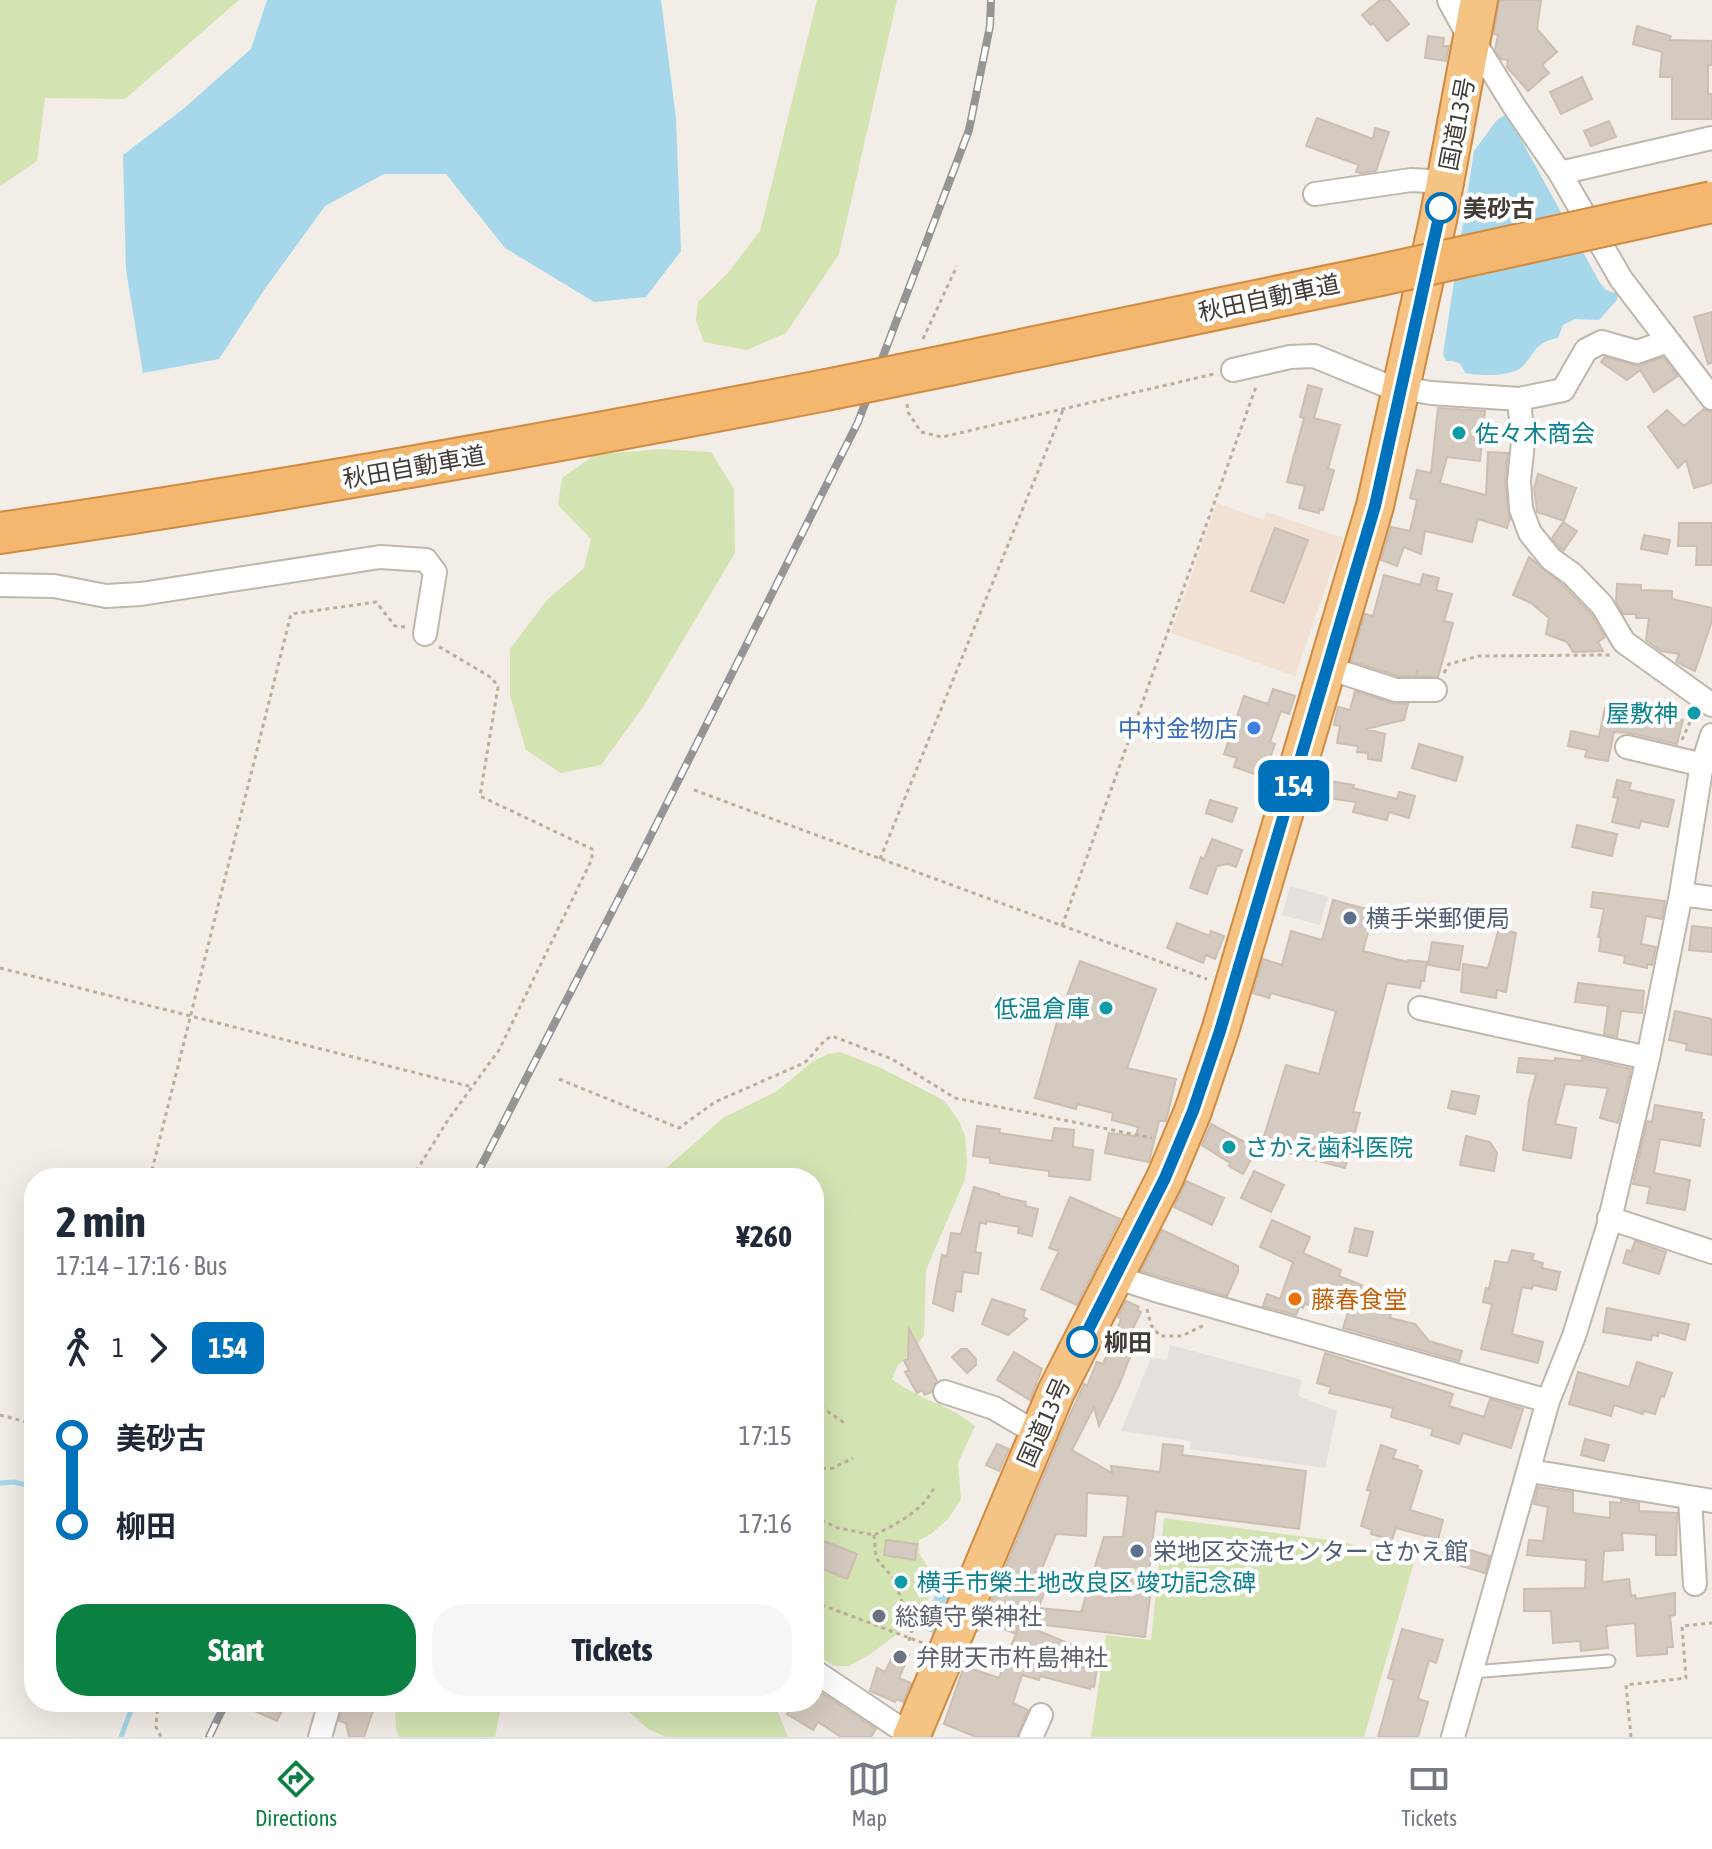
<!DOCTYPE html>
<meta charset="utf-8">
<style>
:root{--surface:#fff;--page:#f6f6f7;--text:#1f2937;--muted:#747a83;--line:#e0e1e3;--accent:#0b8043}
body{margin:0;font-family:"Asap Condensed","Noto Sans JP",sans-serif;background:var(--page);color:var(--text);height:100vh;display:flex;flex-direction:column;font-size:30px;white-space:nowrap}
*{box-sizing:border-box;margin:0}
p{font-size:26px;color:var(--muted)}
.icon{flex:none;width:44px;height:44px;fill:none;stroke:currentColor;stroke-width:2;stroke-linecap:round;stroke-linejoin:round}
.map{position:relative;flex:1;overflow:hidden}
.details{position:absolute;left:24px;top:1168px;width:800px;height:544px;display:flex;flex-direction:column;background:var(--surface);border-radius:32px;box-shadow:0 8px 32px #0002}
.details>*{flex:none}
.badge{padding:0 16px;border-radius:12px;font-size:28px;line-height:52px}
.map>.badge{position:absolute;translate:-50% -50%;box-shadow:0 0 0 4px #fff}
.legs{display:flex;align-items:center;gap:12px;height:88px;padding:0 32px;font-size:26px}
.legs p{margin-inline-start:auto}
.summary{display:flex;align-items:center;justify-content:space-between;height:136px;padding:0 32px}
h1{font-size:44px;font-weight:700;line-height:60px}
.button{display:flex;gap:16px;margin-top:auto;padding:16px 32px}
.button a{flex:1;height:92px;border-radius:32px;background:var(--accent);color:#fff;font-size:32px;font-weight:700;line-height:92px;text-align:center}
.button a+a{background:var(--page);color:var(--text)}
ul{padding:0 32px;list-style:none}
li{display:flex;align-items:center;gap:28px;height:88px;font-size:30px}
li i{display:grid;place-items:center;width:12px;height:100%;margin:0 10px;background:currentColor}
li i::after{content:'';width:20px;height:20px;margin:-10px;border:6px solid;border-radius:50%;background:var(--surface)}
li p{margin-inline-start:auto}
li:first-child i{background:linear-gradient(#0000 50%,currentColor 0)}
li:last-child i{background:linear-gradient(currentColor 50%,#0000 0)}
.tab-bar{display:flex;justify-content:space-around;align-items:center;height:112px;border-top:2px solid var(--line);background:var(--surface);font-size:22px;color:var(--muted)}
.tab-bar a{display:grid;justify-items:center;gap:4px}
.tab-bar .active{color:var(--accent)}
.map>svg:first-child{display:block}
</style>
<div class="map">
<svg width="1712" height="1737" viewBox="0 0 1712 1737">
<rect width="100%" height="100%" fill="#f2ede6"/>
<path fill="#f2e1d2" d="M1217 503 1264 520 1267 512 1343 538 1295 676 1171 633Z"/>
<path fill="#d3e3b1" d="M0 0H239L125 99 45 98 37 161 0 186Z
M817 0H897L839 254 786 333 747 350 704 342 696 321 698 302 728 273 760 231Z
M660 449 711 452 734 489 735 553 643 707 601 765 561 773 526 750 510 696V649L547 600 584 568 591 539 558 505 562 478 595 455Z
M840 1052 881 1068 945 1101 960 1123 965 1136 967 1161 965 1179 926 1270 924 1335 912 1353 898 1365 892 1379C917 1399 951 1405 975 1426L958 1463 961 1499 948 1519 931 1534 919 1540V1553L930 1571 932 1592 916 1620 869 1655 849 1666H836L814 1655V1540L822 1526 814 1523V1178H655L723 1118 777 1091 812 1062 828 1054Z
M1164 1518 1344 1542 1414 1563 1364 1737H1091L1106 1635 1151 1640Z
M395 1702H502L495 1737H399L396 1729Z
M615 1702H774L788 1737H666L648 1729 623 1706Z"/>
<path fill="#e3e0de" d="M1290 886 1328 897 1320 925 1282 915Z
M1170 1345 1302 1380 1298 1396 1337 1411 1325 1468 1190 1449 1191 1441 1121 1431 1151 1358 1167 1360Z"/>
<path fill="#a6d7ea" d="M267 0H661L676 118 681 251 646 297 594 302 505 248 446 174H384L325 206 264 290 219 359 143 373 126 270 123 155 182 110 251 49Z
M1507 114 1600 283 1606 290 1618 294 1617 300 1599 320 1575 319 1563 325 1558 338C1534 343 1537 351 1523 366 1513 377 1479 376 1465 373 1461 362 1457 361 1446 361L1443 354 1474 151 1497 120Z
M946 1570 958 1576 933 1633 921 1628Z"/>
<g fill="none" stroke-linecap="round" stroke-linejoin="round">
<path stroke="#a6d7ea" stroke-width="5" d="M0 1483 14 1482 34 1487
M121 1737 134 1702"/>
</g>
<path fill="#d5cabf" stroke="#ccbeb0" stroke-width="2" fill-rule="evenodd" d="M1380 0H1389L1409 24 1387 41 1373 23 1371 25 1362 15Z
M1499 0H1541L1537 29 1557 52 1542 65 1549 73 1528 91 1507 67 1508 60 1501 59 1495 50 1498 35 1494 34Z
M1637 26 1671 36 1669 40 1712 41V65H1708V94H1712V119H1672V77H1660L1662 52 1633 44Z
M1428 36 1444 38 1443 46H1449L1446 61 1425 58Z
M1582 77 1592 99 1561 114 1550 92Z
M1317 118 1373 139 1375 128 1389 132 1376 171 1361 173 1356 172 1359 165 1306 146Z
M1609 121 1616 137 1591 146 1584 131Z
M1712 312V363L1708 364 1694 317Z
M1605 357 1639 366 1663 357 1678 376 1654 392 1640 370 1627 380 1601 362Z
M1308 385 1322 389 1314 418 1340 425 1328 469 1334 470 1323 510 1320 509 1319 513 1299 508 1305 486 1287 482 1304 418 1300 417Z
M1438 408 1485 411 1480 461 1447 457 1440 483 1486 495 1488 452 1508 453 1505 482 1510 519 1507 528 1478 519 1472 542 1425 531 1421 554 1404 547 1397 566 1381 560 1391 527 1410 531 1417 500 1410 498 1417 470 1431 473Z
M1704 409 1712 412V483L1694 488 1686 460 1678 468 1648 427 1667 410 1684 426Z
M1538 474 1576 488 1564 521 1537 512 1534 488Z
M1563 522 1577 531 1563 551 1552 538Z
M1679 523H1712V565H1696L1697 546H1678Z
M1275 528 1308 540 1284 603 1251 591Z
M1644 535 1670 540 1667 554 1641 549Z
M1529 557 1563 585 1591 614 1605 637 1598 642 1603 651 1573 652 1567 642 1546 634 1549 618 1531 603 1513 595Z
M1423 574 1439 578 1436 590 1452 594 1444 621 1453 623 1438 677 1418 676 1417 671 1416 676H1398L1351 661 1365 614 1373 616 1384 575 1420 585Z
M1617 584 1641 585V590L1672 591V599L1712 608V621L1695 671 1676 662 1679 654 1661 651 1646 640 1649 618H1636V614H1623L1616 602Z
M1273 689 1295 696 1289 714 1281 711 1270 742 1275 744 1263 777 1234 767 1237 758 1224 754 1244 696 1268 704Z
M1355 691 1392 703 1408 704 1404 720 1366 729 1385 734 1381 761 1368 759V753L1357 752 1358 746 1337 743 1340 726 1334 725 1338 707 1350 710Z
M1605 708 1646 717V712L1683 720 1677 744 1630 733 1614 732 1608 761 1585 757 1587 750 1568 746 1571 731 1599 737Z
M1419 744 1463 757 1456 781 1412 768Z
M1324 780 1354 785 1353 788 1397 799 1399 792 1415 796 1409 818 1389 812 1387 820 1353 812 1356 802 1321 797Z
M1617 780 1631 783 1629 790 1674 800 1668 827 1641 821 1639 828 1612 822 1618 798 1613 797Z
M1210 800 1237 808 1232 822 1206 813Z
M1577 825 1617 834 1612 856 1572 847Z
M1212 839 1242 850 1236 867 1228 864 1217 866 1207 894 1190 888 1201 857 1204 859Z
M1593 892 1665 901 1662 919 1646 916 1641 944 1656 947 1652 965 1647 964V968L1624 963 1625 956 1599 951 1601 938 1598 937 1604 909 1591 907Z
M1333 900 1374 911 1363 951 1408 962V960L1427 962 1424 981H1421L1420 988 1387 983 1353 1112 1360 1113 1345 1168 1261 1146 1286 1065 1319 1074 1336 1011 1271 993 1269 998 1253 993 1263 959 1282 965 1291 931 1322 940Z
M1177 923 1210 936 1211 931 1224 936 1215 959 1206 955 1203 963 1167 948Z
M1692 926 1712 928V952L1689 950Z
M1499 928 1516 933 1506 992 1497 990 1496 998 1461 992 1463 964 1488 968Z
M1432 942 1463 946 1459 970 1428 965Z
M1080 961 1156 989 1127 1068 1176 1079 1166 1121H1159L1149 1162 1105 1153 1109 1133 1136 1136 1138 1127 1112 1120 1113 1113 1077 1104 1076 1109 1035 1098 1057 1022Z
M1578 983 1644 991 1642 1013 1621 1011 1617 1037 1604 1034 1608 1006 1575 1002Z
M1675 1011 1712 1019V1055L1686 1050 1687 1044 1669 1040Z
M1519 1058 1555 1061V1058L1582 1061V1058L1631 1069 1618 1123 1600 1118 1608 1088 1565 1084 1555 1124 1576 1128 1571 1158 1523 1150 1529 1100 1536 1074 1517 1072Z
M1452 1091 1479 1096 1475 1114 1448 1108Z
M1655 1105 1702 1113 1701 1119 1704 1120 1700 1146 1660 1139 1654 1173 1690 1180 1685 1210 1647 1203 1650 1187 1633 1184 1647 1121 1652 1122Z
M1211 1124 1257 1149 1243 1174 1229 1166 1230 1163 1202 1145Z
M977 1126 1000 1129 999 1133 1052 1141 1054 1128 1074 1130 1073 1147 1093 1150 1090 1180 1049 1176V1171L990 1163V1158L973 1156Z
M1466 1136 1490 1142 1497 1153 1494 1171 1460 1165Z
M1254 1171 1284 1185 1271 1212 1241 1198Z
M1186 1181 1224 1198 1212 1225 1174 1207Z
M974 1187 999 1194V1196L1026 1202 1025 1206 1038 1209 1032 1236 1018 1233 1019 1227 987 1221 986 1224 980 1222 975 1252 981 1253 978 1274 963 1272 961 1292 956 1291 953 1311 933 1303 937 1281 942 1255 947 1256 951 1233 961 1234Z
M1070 1197 1120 1219 1077 1305 1041 1289 1059 1251 1049 1248Z
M1272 1220 1310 1237 1303 1253 1341 1270 1339 1276 1362 1285 1359 1294 1394 1303 1390 1318 1415 1324 1429 1341 1462 1351 1459 1361 1343 1328 1349 1309 1312 1293 1308 1305 1305 1303 1303 1308 1300 1306 1296 1315 1263 1306 1267 1294 1280 1299 1293 1262 1260 1247Z
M1355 1228 1373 1232 1367 1256 1349 1252Z
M1162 1230 1238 1266V1272L1227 1296 1141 1271Z
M1635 1241 1666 1252 1659 1274 1623 1263 1627 1250 1631 1252Z
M1512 1250 1534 1254 1532 1260 1543 1263 1542 1268 1560 1272 1556 1290 1533 1285 1532 1289 1522 1287 1512 1334 1543 1342 1538 1363 1481 1349 1492 1304 1483 1302 1486 1288 1489 1289 1495 1261 1508 1263Z
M992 1299 1025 1310 1023 1317 1027 1319 1008 1335 982 1324Z
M1126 1301 1139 1307 1137 1310 1141 1312 1128 1339 1136 1342 1119 1385 1099 1426 1094 1407 1072 1450 1112 1473 1111 1466 1160 1472 1163 1444 1183 1446 1182 1455 1306 1471 1299 1529 1156 1511 1149 1572 1153 1573 1145 1637 1019 1622 1016 1634 990 1623 979 1630 1064 1428 1084 1384 1087 1386 1097 1362 1103 1364 1121 1319 1118 1317ZM1087 1493 1128 1496 1123 1537H1104L1081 1612 1038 1608 1051 1577 1040 1573 1056 1534 1086 1536Z
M1607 1308 1689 1324 1685 1340 1658 1332V1336L1652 1335 1651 1340 1603 1332Z
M909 1329 937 1381 931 1392 925 1395 922 1390 917 1393 905 1372 909 1370 904 1361 908 1359Z
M961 1349H967L976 1359V1365L967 1373 952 1357Z
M1014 1352 1042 1369 1030 1400 997 1380Z
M1325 1353 1453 1394 1449 1406 1484 1417 1490 1399 1523 1409 1511 1448 1463 1433 1459 1444 1431 1435 1433 1429 1391 1417 1393 1408 1329 1393 1331 1387 1317 1383Z
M1637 1362 1672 1373 1664 1397 1661 1396 1655 1414 1644 1411 1643 1414 1614 1405 1611 1416 1569 1404 1578 1372 1629 1387Z
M1585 1439 1609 1445 1604 1461 1581 1455Z
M997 1444 1009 1449 999 1471 986 1465Z
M1381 1445 1396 1450 1393 1458 1418 1466 1417 1469 1422 1471 1410 1510 1443 1520 1438 1539 1396 1528 1392 1540 1371 1534 1372 1530 1361 1526 1371 1491 1367 1490Z
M1538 1487 1573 1492V1513L1610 1518V1502L1621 1503V1500L1639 1503V1511L1677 1513 1676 1555H1656V1535L1622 1533 1623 1550 1604 1551 1602 1582 1629 1579 1631 1596 1635 1595 1636 1599 1675 1593V1615L1670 1616 1673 1647H1667V1654L1637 1656 1635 1623 1606 1626 1608 1648 1581 1651 1580 1641 1553 1643 1551 1611H1524V1589L1585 1588 1586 1560 1527 1555 1529 1540 1543 1541 1548 1507 1534 1504Z
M814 1537 857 1554 847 1579 814 1565Z
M886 1540 917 1544 915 1560 884 1555Z
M1446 1543 1490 1556 1485 1573 1441 1560Z
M1020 1623 1099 1656 1094 1687 1090 1686V1689L1040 1676 1039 1680 1022 1675 1013 1703 1028 1710 1017 1737H976L944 1724 964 1666 999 1678Z
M1402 1629 1443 1640 1436 1663 1429 1660 1418 1699 1428 1702 1418 1737H1378L1394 1680 1388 1678Z
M896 1650 909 1655 899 1678 911 1683 903 1702 897 1699 895 1702 870 1691 877 1668 885 1672Z
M814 1688 876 1729 871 1737H841L818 1722 813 1730 787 1714 795 1702H814Z
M235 1702H286L277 1721Z
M344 1702H376L364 1737H349L346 1723 339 1721Z"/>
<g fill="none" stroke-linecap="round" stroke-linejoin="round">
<defs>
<path id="service" d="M1472 1672 1609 1661"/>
<path id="minor" d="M1473 40 1514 106 1560 173 1621 279 1712 398
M1560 173 1712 138
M1315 194 1411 180 1446 182
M1233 370 1290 357 1314 356 1385 385 1431 393 1519 399 1563 390 1586 350 1602 342 1637 352 1668 341
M1519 399 1523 442 1519 481 1521 509 1530 533 1551 559 1572 574 1602 605 1624 642 1712 705
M0 585 54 586 106 596 141 594 380 557 426 560 435 572 425 634
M1328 668 1396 690H1435
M1627 747 1703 765
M1681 894 1712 898
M1420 1008 1648 1058
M1609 1218 1712 1252
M1115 1277 1162 1292 1548 1401
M945 1392 994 1408 1038 1434
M1530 1471 1712 1501
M1690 1498 1695 1584
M814 1671 913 1737
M320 1737 330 1702
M1031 1737 1041 1715
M1453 1737 1548 1401 1574 1336 1608 1227 1648 1058 1681 894 1701 770 1712 735"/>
<path id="tertiary" d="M1451 0 1473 40"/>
<path id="trunk" d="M911 1737 1056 1392 1165 1178 1193 1111 1220 1031 1375 506 1438 220 1479 0"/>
<path id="motorway" d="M949 365 1376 276
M0 533C277 493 551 443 826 390"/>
</defs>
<use href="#service" stroke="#bfb6ac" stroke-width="15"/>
<use href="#minor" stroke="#bfb6ac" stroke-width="26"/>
<use href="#tertiary" stroke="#bfb6ac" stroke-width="30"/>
<use href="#trunk" stroke="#d18a40" stroke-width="40"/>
<use href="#motorway" stroke="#d18a40" stroke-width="44"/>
<path stroke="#bdad9b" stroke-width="3" stroke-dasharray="4 4" stroke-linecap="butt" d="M923 339 957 266
M907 404 908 412 921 432 942 437 1214 374
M1444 673 1449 664 1479 656 1610 655
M1682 740 1690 722
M694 790 1207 979
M880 859 1063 410
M1062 926 1257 384
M0 968 472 1087
M559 1079 679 1128 715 1102 804 1063C814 1055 821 1041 832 1036L892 1059 955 1098 1152 1138
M150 1178 291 614 376 602 395 626 405 627
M412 1178 448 1120 499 1050 592 859V849L480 796 498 687 492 678 438 646
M1147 1309 1151 1325 1160 1336H1182L1206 1324
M814 1402 846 1424
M0 1415 34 1424
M814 1469 833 1468 853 1458
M814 1517 838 1528 874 1535C897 1524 924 1510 935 1486
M874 1535 876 1558 894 1579 912 1630 908 1644
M814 1602 923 1643
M158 1702 156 1727 161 1737
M1631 1737 1626 1685 1686 1678 1682 1626 1712 1623"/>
<use href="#service" stroke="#fff" stroke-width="11"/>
<use href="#minor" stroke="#fff" stroke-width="22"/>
<use href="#tertiary" stroke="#fff" stroke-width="26"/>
<use href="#trunk" stroke="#f5c484" stroke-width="36"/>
<use href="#motorway" stroke="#f3b76f" stroke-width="40"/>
<defs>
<path id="rail" d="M475 1178 639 859 858 422 969 130 990 26 991 0
M209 1737 226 1702"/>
</defs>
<use href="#rail" stroke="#959595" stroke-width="8"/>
<use href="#rail" stroke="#fff" stroke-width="5" stroke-dasharray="15" stroke-linecap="butt"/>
<defs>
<path id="motorway-bridge" d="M1376 276 1712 202
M826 390 949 365"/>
</defs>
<use href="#motorway-bridge" stroke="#d18a40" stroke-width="44" stroke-linecap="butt"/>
<use href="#motorway-bridge" stroke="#f3b76f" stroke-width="40"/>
</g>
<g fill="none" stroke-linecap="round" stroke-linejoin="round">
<defs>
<path id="line-1" d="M1082 1342 1165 1178 1193 1111 1220 1031 1375 506 1441 208"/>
</defs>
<use href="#line-1" stroke="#fff" stroke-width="18"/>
<use href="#line-1" stroke="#0072bc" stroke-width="12"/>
</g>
<g fill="#fff" stroke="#0072bc" stroke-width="4">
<circle cx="1441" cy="208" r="14"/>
<circle cx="1082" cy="1342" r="14"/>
</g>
<g fill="#0f9aa8" stroke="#fff" stroke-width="3">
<circle cx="1459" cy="433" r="8"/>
<circle cx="1694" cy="713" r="8"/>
<circle cx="1106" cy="1008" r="8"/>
<circle cx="1229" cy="1147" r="8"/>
<circle cx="901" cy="1582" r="8"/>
</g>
<circle fill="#3f7fe0" stroke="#fff" stroke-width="3" cx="1254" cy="728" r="8"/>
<g fill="#5c6f8a" stroke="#fff" stroke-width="3">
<circle cx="1350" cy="918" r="8"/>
<circle cx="1137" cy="1551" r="8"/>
</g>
<circle fill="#e8710a" stroke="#fff" stroke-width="3" cx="1295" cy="1299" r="8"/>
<g fill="#6b7280" stroke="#fff" stroke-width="3">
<circle cx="879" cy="1616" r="8"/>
<circle cx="900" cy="1657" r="8"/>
</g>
<g text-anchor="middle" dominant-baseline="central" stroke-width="8" stroke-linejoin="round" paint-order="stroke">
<g font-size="24" fill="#443c36" stroke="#fff">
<text transform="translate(1457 124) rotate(-79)">国道13号</text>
<text transform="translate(1269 298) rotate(-12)">秋田自動車道</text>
<text transform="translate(414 467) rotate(-10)">秋田自動車道</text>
<text transform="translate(1044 1422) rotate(-66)">国道13号</text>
</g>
<g font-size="24" font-weight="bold" fill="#443c36" stroke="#fff" text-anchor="start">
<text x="1463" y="208">美砂古</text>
<text x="1104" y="1342">柳田</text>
</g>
<g font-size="24" fill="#0d838f" stroke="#fff" text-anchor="start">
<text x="1475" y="433">佐々木商会</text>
<text x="1678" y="713" text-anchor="end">屋敷神</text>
<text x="1090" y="1008" text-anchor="end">低温倉庫</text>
<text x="1245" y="1147">さかえ歯科医院</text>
<text x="917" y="1582">横手市榮土地改良区 竣功記念碑</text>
</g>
<g font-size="24" fill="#366cbe" stroke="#fff" text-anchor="end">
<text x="1238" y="728">中村金物店</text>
</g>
<g font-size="24" fill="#4e5e75" stroke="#fff" text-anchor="start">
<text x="1366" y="918">横手栄郵便局</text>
<text x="1153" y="1551">栄地区交流センター さかえ館</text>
</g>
<g font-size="24" fill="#c56008" stroke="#fff" text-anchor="start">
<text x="1311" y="1299">藤春食堂</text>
</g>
<g font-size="24" fill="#5b616d" stroke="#fff" text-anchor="start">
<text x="895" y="1616">総鎮守 榮神社</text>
<text x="916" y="1657">弁財天市杵島神社</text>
</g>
</g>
</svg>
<b class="badge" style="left:1294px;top:786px;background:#0072bc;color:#fff">154</b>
<section class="details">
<div class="summary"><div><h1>2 min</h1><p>17:14 – 17:16 · Bus</p></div><b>¥260</b></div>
<div class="legs"><svg class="icon" aria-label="walk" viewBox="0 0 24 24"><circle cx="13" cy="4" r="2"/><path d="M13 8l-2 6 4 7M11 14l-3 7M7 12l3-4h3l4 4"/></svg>1<svg class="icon" aria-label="forward" viewBox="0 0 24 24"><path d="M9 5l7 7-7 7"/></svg><b class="badge" style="background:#0072bc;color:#fff">154</b></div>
<ul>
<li><i style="color:#0072bc"></i><b>美砂古</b><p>17:15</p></li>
<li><i style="color:#0072bc"></i><b>柳田</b><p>17:16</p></li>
</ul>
<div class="button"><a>Start</a><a>Tickets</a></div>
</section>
</div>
<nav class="tab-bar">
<a class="active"><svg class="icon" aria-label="directions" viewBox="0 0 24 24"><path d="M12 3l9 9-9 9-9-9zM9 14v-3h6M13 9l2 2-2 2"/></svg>Directions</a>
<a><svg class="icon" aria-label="map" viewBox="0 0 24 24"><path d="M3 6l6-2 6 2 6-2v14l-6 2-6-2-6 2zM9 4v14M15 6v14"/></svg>Map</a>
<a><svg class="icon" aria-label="tickets" viewBox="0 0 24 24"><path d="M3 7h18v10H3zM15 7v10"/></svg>Tickets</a>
</nav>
